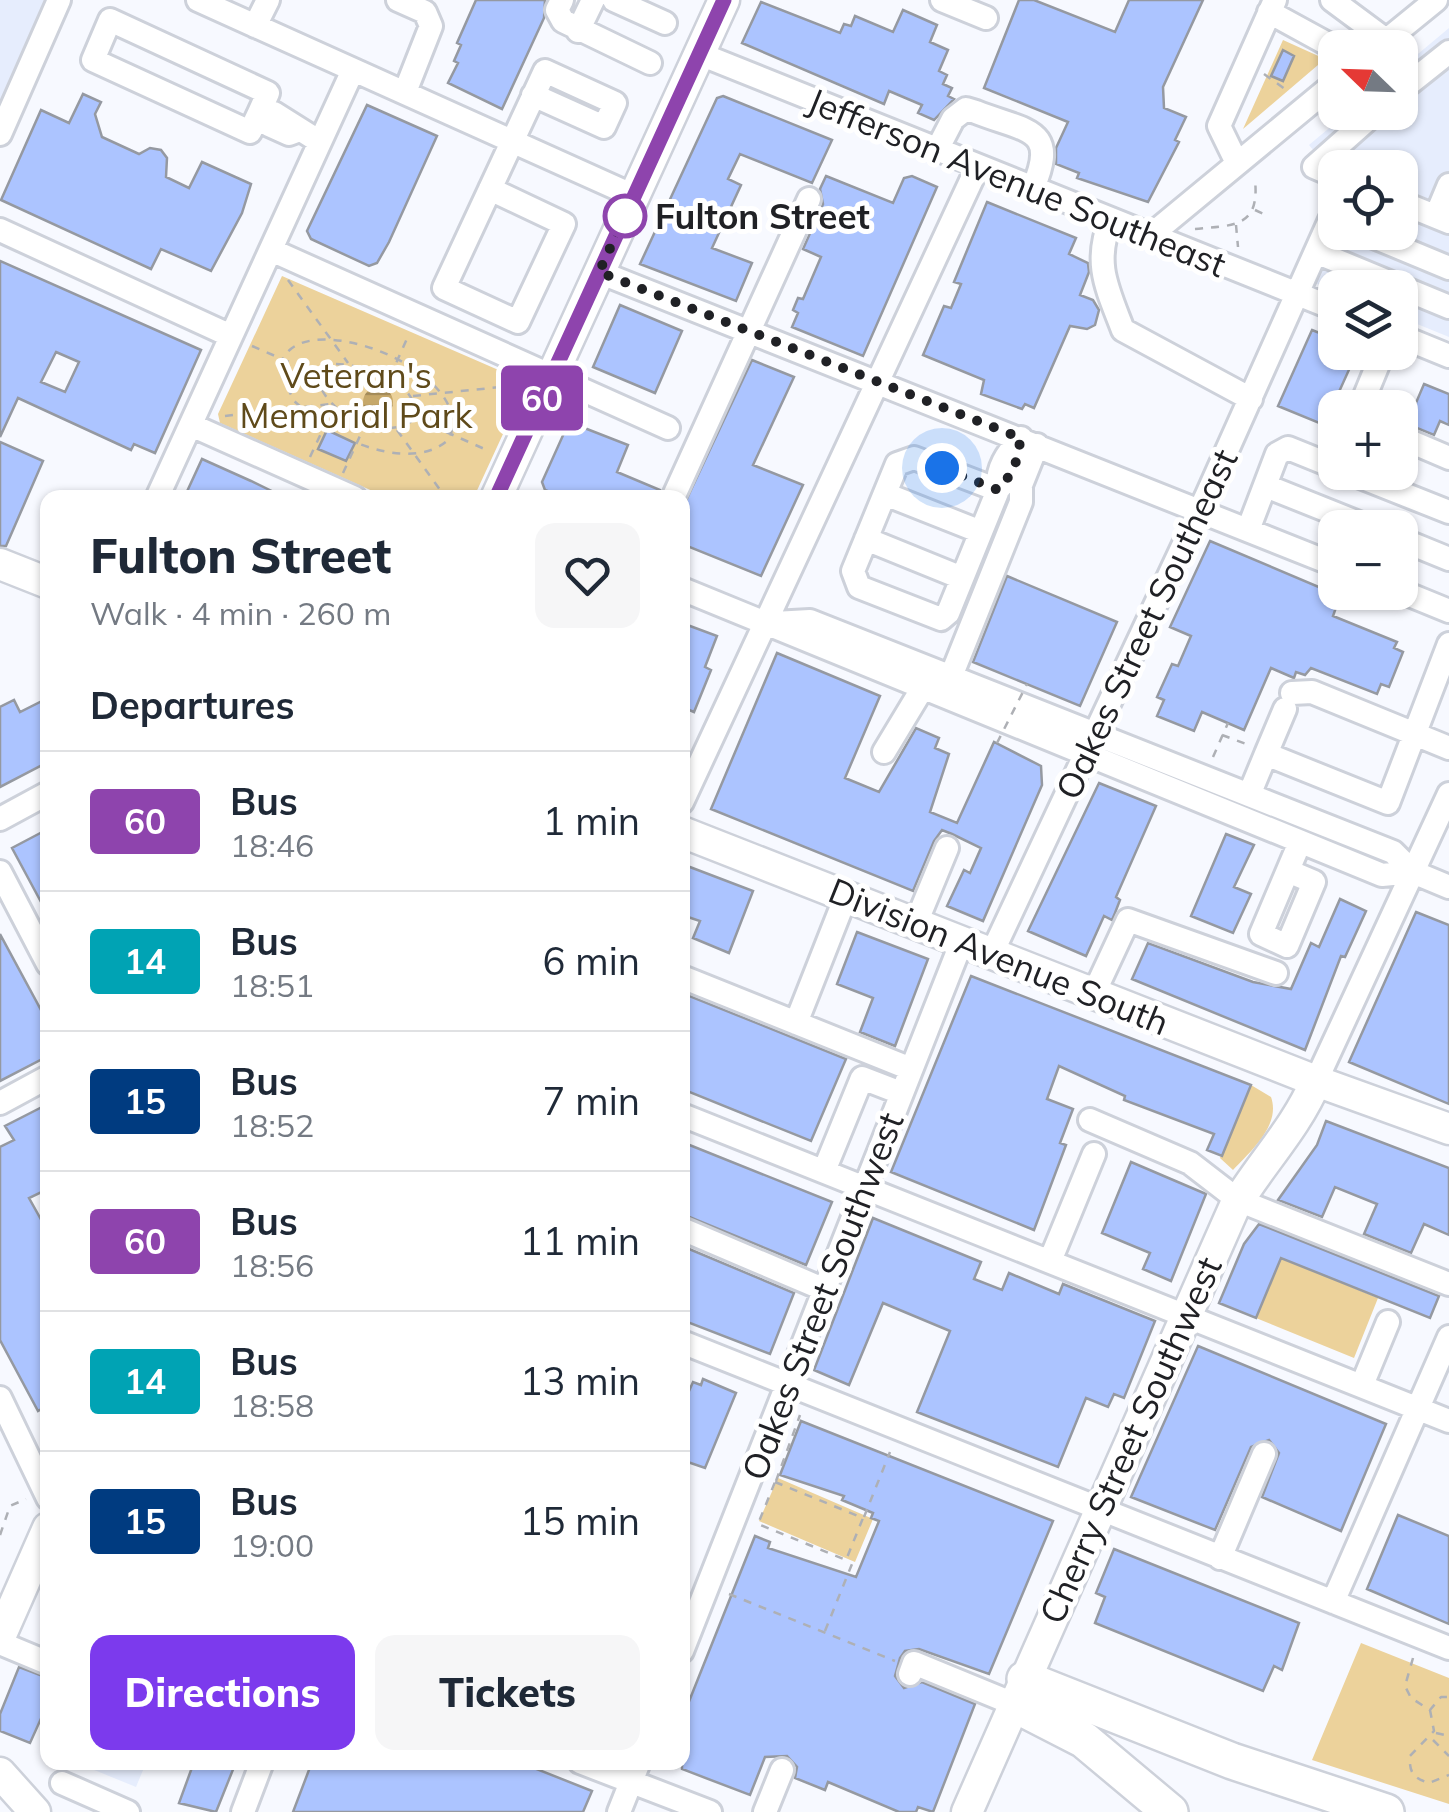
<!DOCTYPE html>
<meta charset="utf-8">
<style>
:root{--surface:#fff;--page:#f6f6f7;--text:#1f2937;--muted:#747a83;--line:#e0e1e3;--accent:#7c3aed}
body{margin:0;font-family:Mulish,sans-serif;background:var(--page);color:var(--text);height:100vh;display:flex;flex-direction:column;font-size:38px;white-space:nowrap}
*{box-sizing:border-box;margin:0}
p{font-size:32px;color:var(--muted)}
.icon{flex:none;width:55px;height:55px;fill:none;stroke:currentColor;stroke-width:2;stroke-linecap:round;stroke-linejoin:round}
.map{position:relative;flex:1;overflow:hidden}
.details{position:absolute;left:40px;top:490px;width:650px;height:1280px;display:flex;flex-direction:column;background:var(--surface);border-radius:20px;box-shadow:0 2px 8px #0004}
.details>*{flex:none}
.badge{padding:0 20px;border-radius:8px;font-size:35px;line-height:65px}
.needle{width:65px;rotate:293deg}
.buttons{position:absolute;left:1318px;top:30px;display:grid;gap:20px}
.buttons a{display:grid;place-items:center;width:100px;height:100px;border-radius:20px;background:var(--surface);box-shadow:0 2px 8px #0004;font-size:50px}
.you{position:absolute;width:50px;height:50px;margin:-25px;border:8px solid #fff;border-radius:50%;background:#1a73e8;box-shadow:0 0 0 15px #1a73e833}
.map>.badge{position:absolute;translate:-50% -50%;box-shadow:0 0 0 5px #fff}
h2{padding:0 50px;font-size:38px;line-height:90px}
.round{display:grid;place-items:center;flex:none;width:105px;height:105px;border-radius:20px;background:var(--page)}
.overview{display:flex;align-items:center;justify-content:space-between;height:170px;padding:0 50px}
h1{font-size:48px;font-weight:800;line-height:75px}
.primary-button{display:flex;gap:20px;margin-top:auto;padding:20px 50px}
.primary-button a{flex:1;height:115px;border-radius:20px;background:var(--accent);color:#fff;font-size:40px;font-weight:800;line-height:115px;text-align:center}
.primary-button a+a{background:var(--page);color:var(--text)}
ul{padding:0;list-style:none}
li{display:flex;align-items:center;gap:30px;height:140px;padding:0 50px;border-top:2px solid var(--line)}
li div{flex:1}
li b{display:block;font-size:38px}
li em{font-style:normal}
li .badge{min-width:110px;font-weight:700;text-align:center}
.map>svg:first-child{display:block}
</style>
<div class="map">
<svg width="1449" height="1812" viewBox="0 0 1449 1812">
<defs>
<pattern id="water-rules" width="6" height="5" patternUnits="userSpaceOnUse" patternTransform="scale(2.5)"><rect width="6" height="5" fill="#c6a86a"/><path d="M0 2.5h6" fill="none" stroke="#a08857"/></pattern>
</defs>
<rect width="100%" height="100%" fill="#f7f9ff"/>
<path fill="#e6edfd" d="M0 0H46L0 103Z
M1449 28V337L1400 317V288L1335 291 1303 278 1335 200V232H1400V168H1335V176L1309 145 1347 113 1400 112V69Z
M77 1763H146L136 1787Z"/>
<path fill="#ecd29b" d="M1283 40 1325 59 1243 129Z
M282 276 510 375 523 376 526 384 474 497H386L220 423 218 414Z
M1251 1085 1271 1097C1281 1125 1251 1151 1233 1170L1220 1158Z
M1281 1258 1378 1298 1354 1358 1256 1318Z
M778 1478 873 1519 855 1562 759 1521Z
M1361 1643 1449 1678V1804L1312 1760Z"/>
<path fill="url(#water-rules)" d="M363 402a15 15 0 1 1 30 0a15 15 0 1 1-30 0Z"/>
<path fill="#acc4ff" stroke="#9599a1" stroke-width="2.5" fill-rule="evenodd" d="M476 0H545L544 18 502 109 448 83 458 63 454 61 461 45 457 43Z
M1019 0H1034L1115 32 1129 0H1203L1163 87 1164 108 1186 117 1175 140 1179 142 1148 202 1077 178 1079 173 1056 164V148L1068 122 984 88Z
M761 2 840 33 844 24 851 26 855 16 893 32 903 10 937 25 930 42 948 50 939 71 947 75 943 84 952 88 948 96 954 99 934 120 918 113 922 105 889 91 884 104 742 43Z
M1283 50 1294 56 1283 81 1271 76Z
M83 94 101 102 95 114 102 137 139 154 150 148 161 150 167 158 166 177 189 188 202 162 251 184 242 213 211 271 161 249 151 269 1 200 41 110 69 123Z
M723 96 832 140 812 183 740 154 728 179 741 185 712 248 752 263 736 301 640 264 717 98Z
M367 105 437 136 389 242 377 263 369 266 311 239 307 231Z
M826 176 893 203 904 178 912 176 937 187 863 356 792 327 798 313 793 310 798 298 803 299 821 257 803 249 823 204 820 189Z
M987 202 1076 238 1069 254 1088 263 1089 272 1080 295 1093 300 1099 310 1095 325 1087 329 1070 326 1034 408 1025 404 1022 409 981 394 984 380 923 355 944 306 951 308 961 284 954 282Z
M0 261 201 350 155 453 134 444 131 450 18 398 0 437ZM56 352 79 362 65 392 41 382Z
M620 305 682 331 655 393 593 367Z
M1312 330 1335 339V352H1357L1324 425 1278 406Z
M752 360 794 377 753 465 803 485 761 576 682 544V509Z
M1424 384 1449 394V425L1440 421 1434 435 1407 424Z
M569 422 628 445 617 472 660 490 658 498H564L545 490 542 482Z
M327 430 355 443 346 461 318 449Z
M0 442 43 461 6 546H0Z
M202 459 251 481 286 498H184Z
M1210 541 1340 596 1333 616 1397 642 1394 648 1403 652 1389 687 1381 684 1377 694 1311 668 1305 675 1296 672 1294 678 1271 668 1244 730 1202 712 1194 731 1157 716 1164 700 1157 697 1172 664 1178 666 1191 636 1170 627Z
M1007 576 1117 622 1080 706 973 662Z
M682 623 717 636 705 667 711 670 694 712 682 707Z
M777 653 880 696 845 778 879 792 916 728 939 738 935 748 949 754 930 812 957 823 994 742 1041 766 1042 785 983 921 947 906 964 870 970 873 981 848 952 834 942 830 934 841 913 891 711 809Z
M48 698V762L0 787V707L14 700 20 712Z
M1099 783 1156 806 1116 897 1120 900 1115 913 1112 920 1104 916 1086 956 1028 931Z
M48 829V915L12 848Z
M1226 834 1254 845 1234 887 1251 894 1233 933 1191 916Z
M682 864 753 891 729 953 693 938 700 921 682 915Z
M1340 899 1366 911 1345 957 1341 956 1305 1050 1132 979 1148 943 1253 982 1291 989 1311 943 1319 947Z
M1416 912 1449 925V1104L1349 1062Z
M857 932 928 959 895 1046 860 1032 873 998 837 984Z
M0 934 48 1023V1056L0 1081Z
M971 976 1251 1085 1222 1156 1207 1150 1214 1134 1124 1100 1125 1096 1059 1066 1047 1099 1073 1109 1060 1143 1066 1145 1034 1230 891 1172Z
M682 993 846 1059 811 1141 682 1089Z
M48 1104V1189L29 1198 48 1232V1405L38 1411 0 1340V1147L14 1140 5 1126Z
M1326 1121 1449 1168V1235L1424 1224 1411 1253 1364 1234 1377 1204 1335 1187 1322 1217 1278 1200 1317 1145Z
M682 1142 832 1202 806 1265 682 1214Z
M1131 1162 1206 1194 1171 1281 1143 1269 1150 1253 1102 1233Z
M873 1218 981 1262 974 1279 1002 1290 1009 1273 1059 1294 1063 1284 1155 1321 1124 1398 1114 1394 1108 1407 1086 1398 1058 1467 917 1412 950 1331 883 1303 849 1385 814 1370Z
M1259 1224 1439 1296 1430 1318 1281 1258 1256 1318 1219 1303 1244 1244Z
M682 1246 794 1293 770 1354 682 1320Z
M1198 1346 1386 1424 1341 1531 1262 1497 1279 1453 1269 1440 1251 1447 1215 1530 1131 1497Z
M703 1379 736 1393 705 1468 682 1460V1407L693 1382 701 1385Z
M801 1421 1053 1521 989 1674 919 1649 905 1651 900 1658 895 1676 904 1688 922 1682 975 1704 933 1812 918 1807 916 1812H899L828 1782 825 1790 795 1778 797 1767 787 1756 765 1757 750 1795 682 1769V1719L755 1536 770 1542 768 1548 856 1577 879 1521 871 1518 873 1513 842 1500 844 1496 780 1475Z
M1398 1515 1449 1536V1624L1367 1589Z
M1114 1549 1299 1623 1282 1670 1274 1666 1263 1691 1095 1623 1105 1597 1096 1593Z
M19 1667 48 1678V1703L30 1743 0 1731V1714Z
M194 1762H236L216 1812 179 1803Z
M312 1762H519L592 1791 583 1812H293Z"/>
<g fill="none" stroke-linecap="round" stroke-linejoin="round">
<defs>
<path id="minor" d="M198 0 634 196
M398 0 425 12 431 26 405 92
M562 0 557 10 563 21 650 63
M614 0 665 23
M942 0 986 18
M1332 0 1386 40
M1269 12 1335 48
M255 26 268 0
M578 31 593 0
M1377 48 1436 0
M700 54 1335 309
M1400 91 1449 52
M259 113 250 132 93 60 110 20 268 93 259 113 265 116
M297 131 289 134 269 125 265 116 274 113 320 142
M0 134 59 0
M937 150 953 119 966 109 976 112C1026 132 1059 127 1033 188
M1237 163 1219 126 1275 0
M1335 176 1314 167 1376 112
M490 189 564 224 518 322 444 288 545 71 615 103 604 127 533 95
M1400 202 1449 222
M1436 216 1449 185
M1111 219C1093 263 1107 288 1123 330L1251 399
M0 230 231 336
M1362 232 1449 268
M1151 235 1335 83
M271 250 668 428
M1316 252 1449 307
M599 272 1335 565
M1400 336 1449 356
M1360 408 1383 352
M191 425 355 498
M1400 437 1449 458
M1021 438 1013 470 998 490C996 469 1007 453 1021 438Z
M914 458 998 490 948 613 941 619 859 587 853 571 897 464Z
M1348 472 1449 512
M1266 486 1371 528
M885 494 981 532
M157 498 353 70
M673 498 809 199
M1248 530 1277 454 1288 448 1335 467
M866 539 962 578
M1400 539 1449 559
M682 589 1382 875 1413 872
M1400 591 1449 611
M774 623 810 621 1393 852 1413 872 1449 887
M946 689 1021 502V485L1037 445
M1292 693 1312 692 1449 748
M884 752 922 689
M1266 754 1285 709
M1249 795 1266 754 1388 803 1449 644
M682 802 978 166
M0 819 48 793
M1288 871 1314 882 1287 946 1261 934 1300 842
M0 872 48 964
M916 923 947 848
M992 953 1207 495 1330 220 1335 222
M682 977 911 1069
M1094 993 1128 920 1276 973
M796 1023 846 896
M1316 1081 1449 794
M0 1103 48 1077
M682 1115 1449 1421
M1090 1120 1190 1163 1238 1200 1449 1284
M824 1171 862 1078 901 1093
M682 1229 823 1289
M1050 1261 1094 1154
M682 1342 1449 1648
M1362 1385 1388 1322
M0 1398 48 1498
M1220 1558 1264 1454
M1333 1602 1449 1337
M0 1643 48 1663
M682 1651 962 941
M910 1674 914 1663 1014 1704
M580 1762 710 1812
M62 1783 128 1812
M243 1812 262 1762
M619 1812 639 1762
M765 1812 782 1770"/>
<path id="major" d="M496 498 724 0
M0 564 48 583
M682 832 1316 1081 1449 1129
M0 1637 48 1528
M0 1773 35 1812
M967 1812 1234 1208C1260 1164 1295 1130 1316 1081"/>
<path id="highway" d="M1025 1679 1232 1761 1386 1812
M1014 1704 1084 1740 1170 1812"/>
</defs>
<use href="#minor" stroke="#cdd1da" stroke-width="28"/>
<use href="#major" stroke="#cdd1da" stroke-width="35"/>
<use href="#highway" stroke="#cdd1da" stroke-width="40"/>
<path stroke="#aeb0b5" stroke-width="2.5" stroke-dasharray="8 8" stroke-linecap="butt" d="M1264 74 1289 92
M1255 210 1266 215
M1236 225 1238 247
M1195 229C1232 225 1260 229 1255 180
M288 280 348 363
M252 346 317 374
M336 364C366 365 418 381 416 418 386 444 327 415 318 380L322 370Z
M390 377 409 334
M413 396 520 385
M225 416 331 404
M417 419 489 451
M397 430 446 498
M310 457 324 427 294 401 280 372C283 296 481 368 449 439 425 462 385 454 357 443
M343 473 365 425
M1222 735 1249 745
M1213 757 1228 723
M776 1481 800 1415
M775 1482 863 1518 846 1560 758 1524Z
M864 1517 890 1452
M0 1535 10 1506 26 1499
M729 1594 895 1661
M825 1631 852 1564 848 1562
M1413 1658 1405 1686 1411 1698 1430 1710 1441 1697H1449
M1430 1710 1434 1731 1410 1756C1409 1772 1413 1778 1429 1783L1449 1775
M1436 1733 1449 1736
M1433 1740 1449 1756"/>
<use href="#minor" stroke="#fff" stroke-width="22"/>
<use href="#major" stroke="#fff" stroke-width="30"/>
<use href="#highway" stroke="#fff" stroke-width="35"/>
<path stroke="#aeb0b5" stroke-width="2.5" stroke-dasharray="8 8" stroke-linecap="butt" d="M997 743 1027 684"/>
</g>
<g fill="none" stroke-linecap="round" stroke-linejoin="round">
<defs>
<path id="line" d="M496 498 724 0"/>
</defs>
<use href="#line" stroke="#fff" stroke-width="22"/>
<use href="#line" stroke="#8e44ad" stroke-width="15"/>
<path stroke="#202125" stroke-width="10" stroke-dasharray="0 18" d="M625 216 599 272 1021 438 1014 470 998 490 942 468"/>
</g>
<circle fill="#fff" stroke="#8e44ad" stroke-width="5" cx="625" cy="216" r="20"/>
<g text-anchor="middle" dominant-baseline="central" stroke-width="10" stroke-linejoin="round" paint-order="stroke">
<g font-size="35" fill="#202125" stroke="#fff">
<text transform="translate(1017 182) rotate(22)">Jefferson Avenue Southeast</text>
<text transform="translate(1146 624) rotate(-65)">Oakes Street Southeast</text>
<text transform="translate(999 956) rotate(22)">Division Avenue South</text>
<text transform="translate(822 1296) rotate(-69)">Oakes Street Southwest</text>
<text transform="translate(1130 1440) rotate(-66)">Cherry Street Southwest</text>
</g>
<g font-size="35" font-weight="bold" fill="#202125" stroke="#fff" text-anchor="start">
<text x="655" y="216">Fulton Street</text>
</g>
<g font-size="35" fill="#5f4a1a" stroke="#fff">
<text x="356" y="375">Veteran's<tspan x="356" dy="40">Memorial Park</tspan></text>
</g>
</g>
</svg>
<div class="buttons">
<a><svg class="needle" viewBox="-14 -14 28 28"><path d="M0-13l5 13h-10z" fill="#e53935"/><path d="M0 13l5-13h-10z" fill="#747a83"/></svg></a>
<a><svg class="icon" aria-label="locate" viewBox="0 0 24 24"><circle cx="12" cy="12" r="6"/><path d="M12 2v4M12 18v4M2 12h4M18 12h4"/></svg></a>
<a><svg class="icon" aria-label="layers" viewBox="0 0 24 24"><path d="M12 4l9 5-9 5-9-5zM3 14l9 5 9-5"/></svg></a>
<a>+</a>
<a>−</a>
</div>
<div class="you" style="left:942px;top:468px"></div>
<b class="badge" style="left:542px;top:398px;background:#8e44ad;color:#fff">60</b>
<section class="details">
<div class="overview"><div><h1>Fulton Street</h1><p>Walk · 4 min · 260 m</p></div><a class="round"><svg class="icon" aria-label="heart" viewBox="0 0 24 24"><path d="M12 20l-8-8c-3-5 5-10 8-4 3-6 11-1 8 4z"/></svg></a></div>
<h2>Departures</h2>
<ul>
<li><span class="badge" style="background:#8e44ad;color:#fff">60</span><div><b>Bus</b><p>18:46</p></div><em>1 min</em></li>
<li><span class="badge" style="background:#00a3b4;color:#fff">14</span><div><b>Bus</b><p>18:51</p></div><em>6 min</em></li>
<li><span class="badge" style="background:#003b80;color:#fff">15</span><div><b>Bus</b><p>18:52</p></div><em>7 min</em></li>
<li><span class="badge" style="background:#8e44ad;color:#fff">60</span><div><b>Bus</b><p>18:56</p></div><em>11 min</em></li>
<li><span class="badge" style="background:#00a3b4;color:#fff">14</span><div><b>Bus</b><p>18:58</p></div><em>13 min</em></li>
<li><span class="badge" style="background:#003b80;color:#fff">15</span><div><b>Bus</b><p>19:00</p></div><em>15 min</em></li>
</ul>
<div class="primary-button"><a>Directions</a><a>Tickets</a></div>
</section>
</div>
